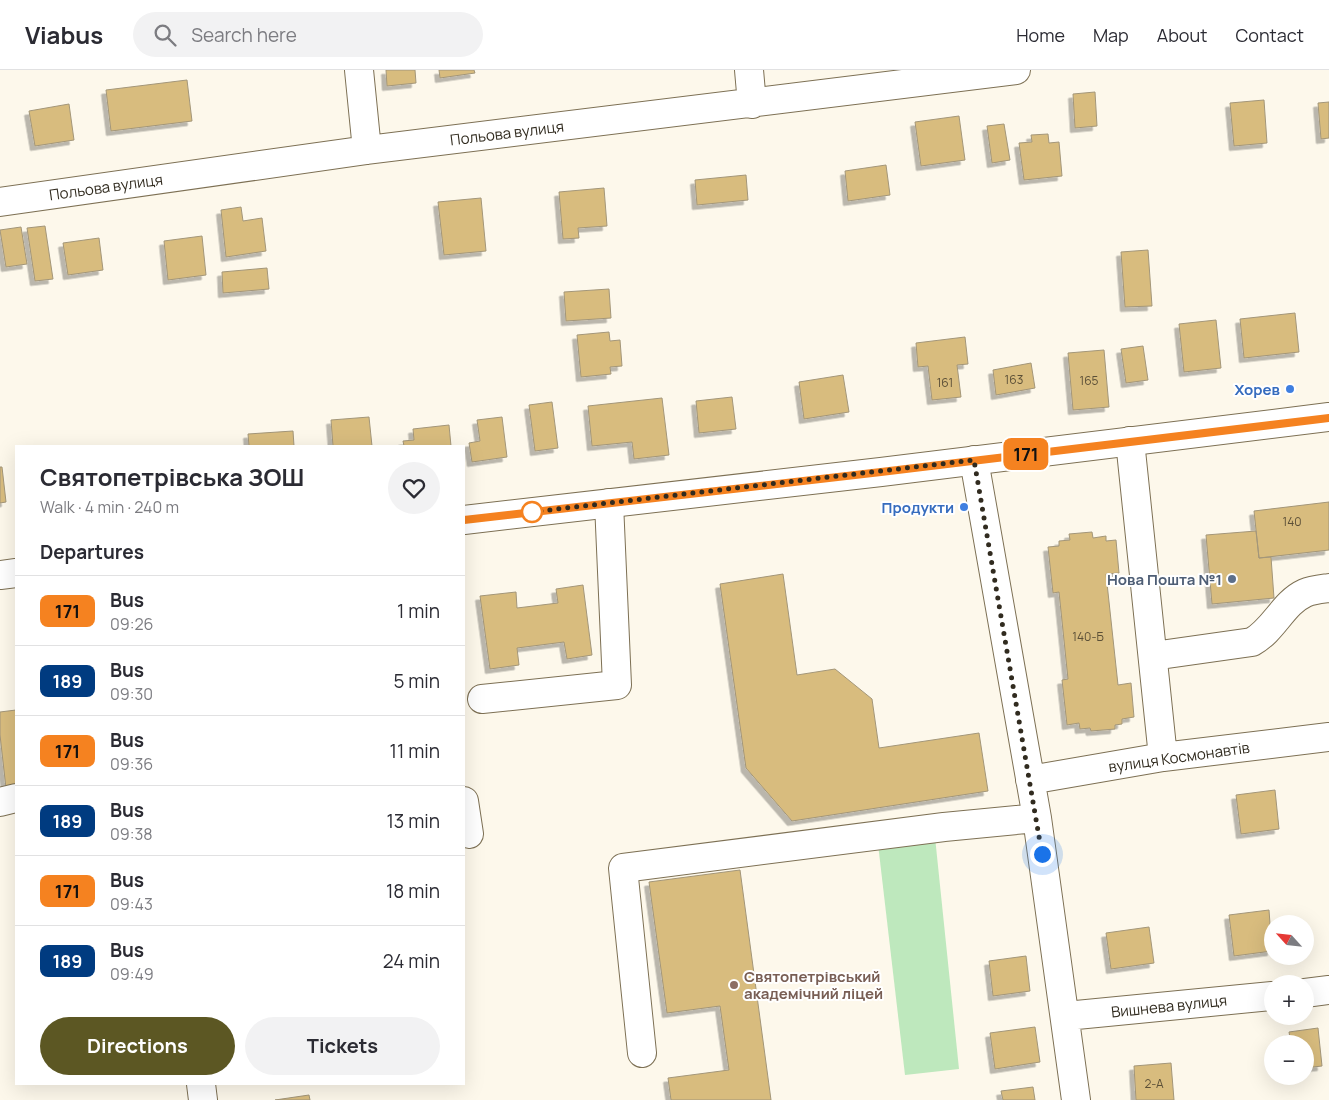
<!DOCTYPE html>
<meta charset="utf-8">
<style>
:root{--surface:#fff;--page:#f2f2f3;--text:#2b2b33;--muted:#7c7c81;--line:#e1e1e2;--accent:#5c5723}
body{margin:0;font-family:Manrope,sans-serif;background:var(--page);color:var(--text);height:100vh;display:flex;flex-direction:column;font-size:19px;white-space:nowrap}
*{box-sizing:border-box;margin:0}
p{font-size:16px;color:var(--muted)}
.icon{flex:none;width:28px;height:28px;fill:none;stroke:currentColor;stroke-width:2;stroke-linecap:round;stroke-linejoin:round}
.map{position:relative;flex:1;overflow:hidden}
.panel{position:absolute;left:15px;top:375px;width:450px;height:640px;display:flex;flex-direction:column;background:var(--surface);border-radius:0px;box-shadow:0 5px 20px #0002}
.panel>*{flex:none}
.badge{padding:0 10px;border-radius:8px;font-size:18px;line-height:32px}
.needle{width:32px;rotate:297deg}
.tools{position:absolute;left:1264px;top:845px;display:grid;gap:10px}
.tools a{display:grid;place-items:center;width:50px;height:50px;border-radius:50%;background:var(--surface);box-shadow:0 5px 20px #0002;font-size:25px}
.you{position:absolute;width:25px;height:25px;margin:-12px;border:4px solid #fff;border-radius:50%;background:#1a73e8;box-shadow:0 0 0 8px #1a73e833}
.map>.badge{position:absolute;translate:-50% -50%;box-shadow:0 0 0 2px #fff}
h2{padding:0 25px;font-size:19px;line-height:45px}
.round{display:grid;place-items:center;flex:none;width:52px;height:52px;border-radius:26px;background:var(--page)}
.headline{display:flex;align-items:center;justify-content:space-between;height:85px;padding:0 25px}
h1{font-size:24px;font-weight:700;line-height:38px}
.button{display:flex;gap:10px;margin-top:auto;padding:10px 25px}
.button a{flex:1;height:58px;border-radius:30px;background:var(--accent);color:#fff;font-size:20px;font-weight:700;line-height:58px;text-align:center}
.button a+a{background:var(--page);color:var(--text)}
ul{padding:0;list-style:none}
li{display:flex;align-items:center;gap:15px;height:70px;padding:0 25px;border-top:1px solid var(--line)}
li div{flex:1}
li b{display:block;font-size:19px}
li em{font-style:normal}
li .badge{min-width:55px;font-weight:700;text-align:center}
header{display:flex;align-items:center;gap:30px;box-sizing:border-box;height:70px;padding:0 25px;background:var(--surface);border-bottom:1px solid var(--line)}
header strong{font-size:24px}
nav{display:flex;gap:28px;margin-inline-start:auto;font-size:18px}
.search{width:350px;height:45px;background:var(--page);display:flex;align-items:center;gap:12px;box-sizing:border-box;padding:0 18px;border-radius:28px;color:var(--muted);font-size:19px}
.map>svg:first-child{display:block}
</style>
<header>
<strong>Viabus</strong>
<div class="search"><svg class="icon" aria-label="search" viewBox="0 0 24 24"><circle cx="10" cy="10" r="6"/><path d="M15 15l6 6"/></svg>Search here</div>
<nav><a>Home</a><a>Map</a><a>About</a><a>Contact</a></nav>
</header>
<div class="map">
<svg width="1329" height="1030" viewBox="0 0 1329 1030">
<defs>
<filter id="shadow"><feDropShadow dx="-4.5" dy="4.5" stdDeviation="0" flood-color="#0004"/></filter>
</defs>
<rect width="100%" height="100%" fill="#fdf8eb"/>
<path fill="#bee8bd" d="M935 767 959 999 905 1005 878 774Z"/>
<path fill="#d8bc7e" stroke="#a39679" filter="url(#shadow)" d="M386 0H415L416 13 387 16Z
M439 0H474L475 3 440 8Z
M187 10 192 51 111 61 106 20Z
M1095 22 1097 56 1075 58 1073 24Z
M1264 30 1267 73 1234 76 1230 33Z
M1329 32V68L1321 69 1318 33Z
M69 34 74 70 35 76 29 41Z
M959 46 965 90 921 96 915 52Z
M1004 54 1010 90 992 93 987 56Z
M1048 64 1049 73 1059 72 1062 106 1024 110 1019 73 1032 72 1031 65Z
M886 95 890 125 848 131 845 101Z
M746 105 748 130 697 135 695 110Z
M604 118 607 156 578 158 579 168 563 169 559 122Z
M481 128 486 181 444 185 438 132Z
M241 137 243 151 262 148 266 181 226 187 221 140Z
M45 156 53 209 35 211 27 158Z
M21 157 27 194 6 197 0 160Z
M202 166 206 205 168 210 164 171Z
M99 168 103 200 68 205 63 173Z
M1148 180 1152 236 1125 237 1121 182Z
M267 198 269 219 223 223 222 202Z
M609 219 611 248 566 251 564 222Z
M1295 243 1299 282 1244 288 1240 249Z
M1216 250 1221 298 1184 302 1179 254Z
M609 262 610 271 620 270 622 296 610 297 611 304 581 307 577 265Z
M965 267 968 294 957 295 961 327 932 330 928 296 918 297 916 273Z
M1143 276 1148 310 1126 313 1121 279Z
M1104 280 1109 337 1073 340 1068 283Z
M1031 293 1035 318 996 325 993 300Z
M843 305 849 342 804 349 799 312Z
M732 327 736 359 699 363 696 331Z
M662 328 669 385 634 389 632 372 592 376 588 336Z
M552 332 558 378 535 381 529 335Z
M369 347 372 376H333L331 350Z
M502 347 507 387 472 392 469 373 480 371 477 350Z
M449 355 451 376H404L403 371 414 370 413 359Z
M293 361 294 376H249L248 364Z
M0 397H2L6 432 0 433Z
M1329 432V480L1259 488 1254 441Z
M1256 461 1259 488 1271 487 1274 528 1212 534 1206 465Z
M1092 462 1093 468 1106 466V471L1116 470 1119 503 1106 504 1118 615 1131 613 1134 647 1122 649V654L1115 655V659L1091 661 1090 658 1080 659 1079 653 1067 655 1062 610 1068 609 1059 522 1053 523 1048 477 1059 476V471L1070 470 1069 464Z
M783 504 797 605 835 599 872 629 879 678 979 663 988 721 792 751 746 698 720 514Z
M583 515 592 585 567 589 564 572 517 578 519 595 490 599 480 526 516 522 517 538 558 533 556 519Z
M16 640V717L6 718 0 665V642Z
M1275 720 1279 759 1241 764 1236 725Z
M740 800 771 1030H671L668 1008 729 1000 720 936 667 943 649 812Z
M1269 840 1272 881 1234 886 1229 845Z
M1149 857 1154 893 1111 899 1106 863Z
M1026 886 1030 921 993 926 989 891Z
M1035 957 1040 992 995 999 990 963Z
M1318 958 1322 996 1305 998V974H1291L1289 962Z
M1171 993 1174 1030H1136L1134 996Z
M1033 1017 1035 1030H1003L1001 1021Z
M309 1025 310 1030H275Z"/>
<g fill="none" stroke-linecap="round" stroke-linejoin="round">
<defs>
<path id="minor" d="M359 0 367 80
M749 0 752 34
M0 132 367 80 1016 0
M1130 371 1163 687
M974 390 1037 748 1076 1030
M1153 586 1252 572C1274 560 1283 533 1305 523 1312 520 1322 519 1329 518
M482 629 617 615 609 433
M1030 710 1163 687 1329 667
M464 731 469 764
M0 732 16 728
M1305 923 1329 920
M1066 946 1272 926
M642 983 623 798 944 757 1037 748
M201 1014 203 1030"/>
<path id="major" d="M464 450 881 402 1329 347
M0 505 16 503"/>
</defs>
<use href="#minor" stroke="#7d7054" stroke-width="30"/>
<use href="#major" stroke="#7d7054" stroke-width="30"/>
<use href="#minor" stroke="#fff" stroke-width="28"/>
<use href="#major" stroke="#fff" stroke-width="28"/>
</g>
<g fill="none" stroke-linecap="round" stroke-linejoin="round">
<defs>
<path id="line" d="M464 450 881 402 1329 348"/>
</defs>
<use href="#line" stroke="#fff" stroke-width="11"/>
<use href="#line" stroke="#f58220" stroke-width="8"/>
<path stroke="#312b1f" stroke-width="5" stroke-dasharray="0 9" d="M532 442 974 390 1042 784"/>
</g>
<g fill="#3f7fe0" stroke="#fff" stroke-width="2">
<circle cx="1290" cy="319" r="5"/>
<circle cx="964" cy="437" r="5"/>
</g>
<circle fill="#fff" stroke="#f58220" stroke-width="2.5" cx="532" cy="442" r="10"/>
<circle fill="#5c6f8a" stroke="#fff" stroke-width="2" cx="1232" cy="509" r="5"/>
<circle fill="#8d6e63" stroke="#fff" stroke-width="2" cx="734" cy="915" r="5"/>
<g text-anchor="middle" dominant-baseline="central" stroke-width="4" stroke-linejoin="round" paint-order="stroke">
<g font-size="12" fill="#5b4f37">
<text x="1014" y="309">163</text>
<text x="1089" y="310">165</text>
<text x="945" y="312">161</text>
<text x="1292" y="451">140</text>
<text x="1088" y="566">140-Б</text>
<text x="1154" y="1013">2-А</text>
</g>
<g font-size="15" fill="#312b1f" stroke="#fff">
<text transform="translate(507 63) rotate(-7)">Польова вулиця</text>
<text transform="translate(106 117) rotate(-8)">Польова вулиця</text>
<text transform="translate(1179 687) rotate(-8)">вулиця Космонавтів</text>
<text transform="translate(1169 936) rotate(-6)">Вишнева вулиця</text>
</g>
<g font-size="15" font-weight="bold" fill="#366cbe" stroke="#fff" text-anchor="end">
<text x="1280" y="319">Хорев</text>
<text x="954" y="437">Продукти</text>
</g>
<g font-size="15" font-weight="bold" fill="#4e5e75" stroke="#fff" text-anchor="end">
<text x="1222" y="509">Нова Пошта №1</text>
</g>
<g font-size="15" font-weight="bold" fill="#785e54" stroke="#fff" text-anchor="start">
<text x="744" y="906">Святопетрівський<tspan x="744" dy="17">академічний ліцей</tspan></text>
</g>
</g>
</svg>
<div class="tools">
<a><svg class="needle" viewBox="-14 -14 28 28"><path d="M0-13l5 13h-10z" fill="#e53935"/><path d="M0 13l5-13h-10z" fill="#7c7c81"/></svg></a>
<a>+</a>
<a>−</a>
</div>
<div class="you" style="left:1042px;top:784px"></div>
<b class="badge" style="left:1026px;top:384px;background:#f58220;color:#111">171</b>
<section class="panel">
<div class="headline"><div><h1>Святопетрівська ЗОШ</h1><p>Walk · 4 min · 240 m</p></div><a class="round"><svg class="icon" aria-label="heart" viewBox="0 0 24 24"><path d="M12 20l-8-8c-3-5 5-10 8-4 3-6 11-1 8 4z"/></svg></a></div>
<h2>Departures</h2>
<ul>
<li><span class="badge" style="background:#f58220;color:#111">171</span><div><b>Bus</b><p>09:26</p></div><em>1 min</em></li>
<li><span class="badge" style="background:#003b80;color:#fff">189</span><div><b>Bus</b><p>09:30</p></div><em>5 min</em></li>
<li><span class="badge" style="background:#f58220;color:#111">171</span><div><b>Bus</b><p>09:36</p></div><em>11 min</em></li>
<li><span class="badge" style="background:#003b80;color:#fff">189</span><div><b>Bus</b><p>09:38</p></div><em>13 min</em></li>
<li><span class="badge" style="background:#f58220;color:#111">171</span><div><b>Bus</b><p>09:43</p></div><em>18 min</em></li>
<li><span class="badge" style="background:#003b80;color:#fff">189</span><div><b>Bus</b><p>09:49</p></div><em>24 min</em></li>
</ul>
<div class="button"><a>Directions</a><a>Tickets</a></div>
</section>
</div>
